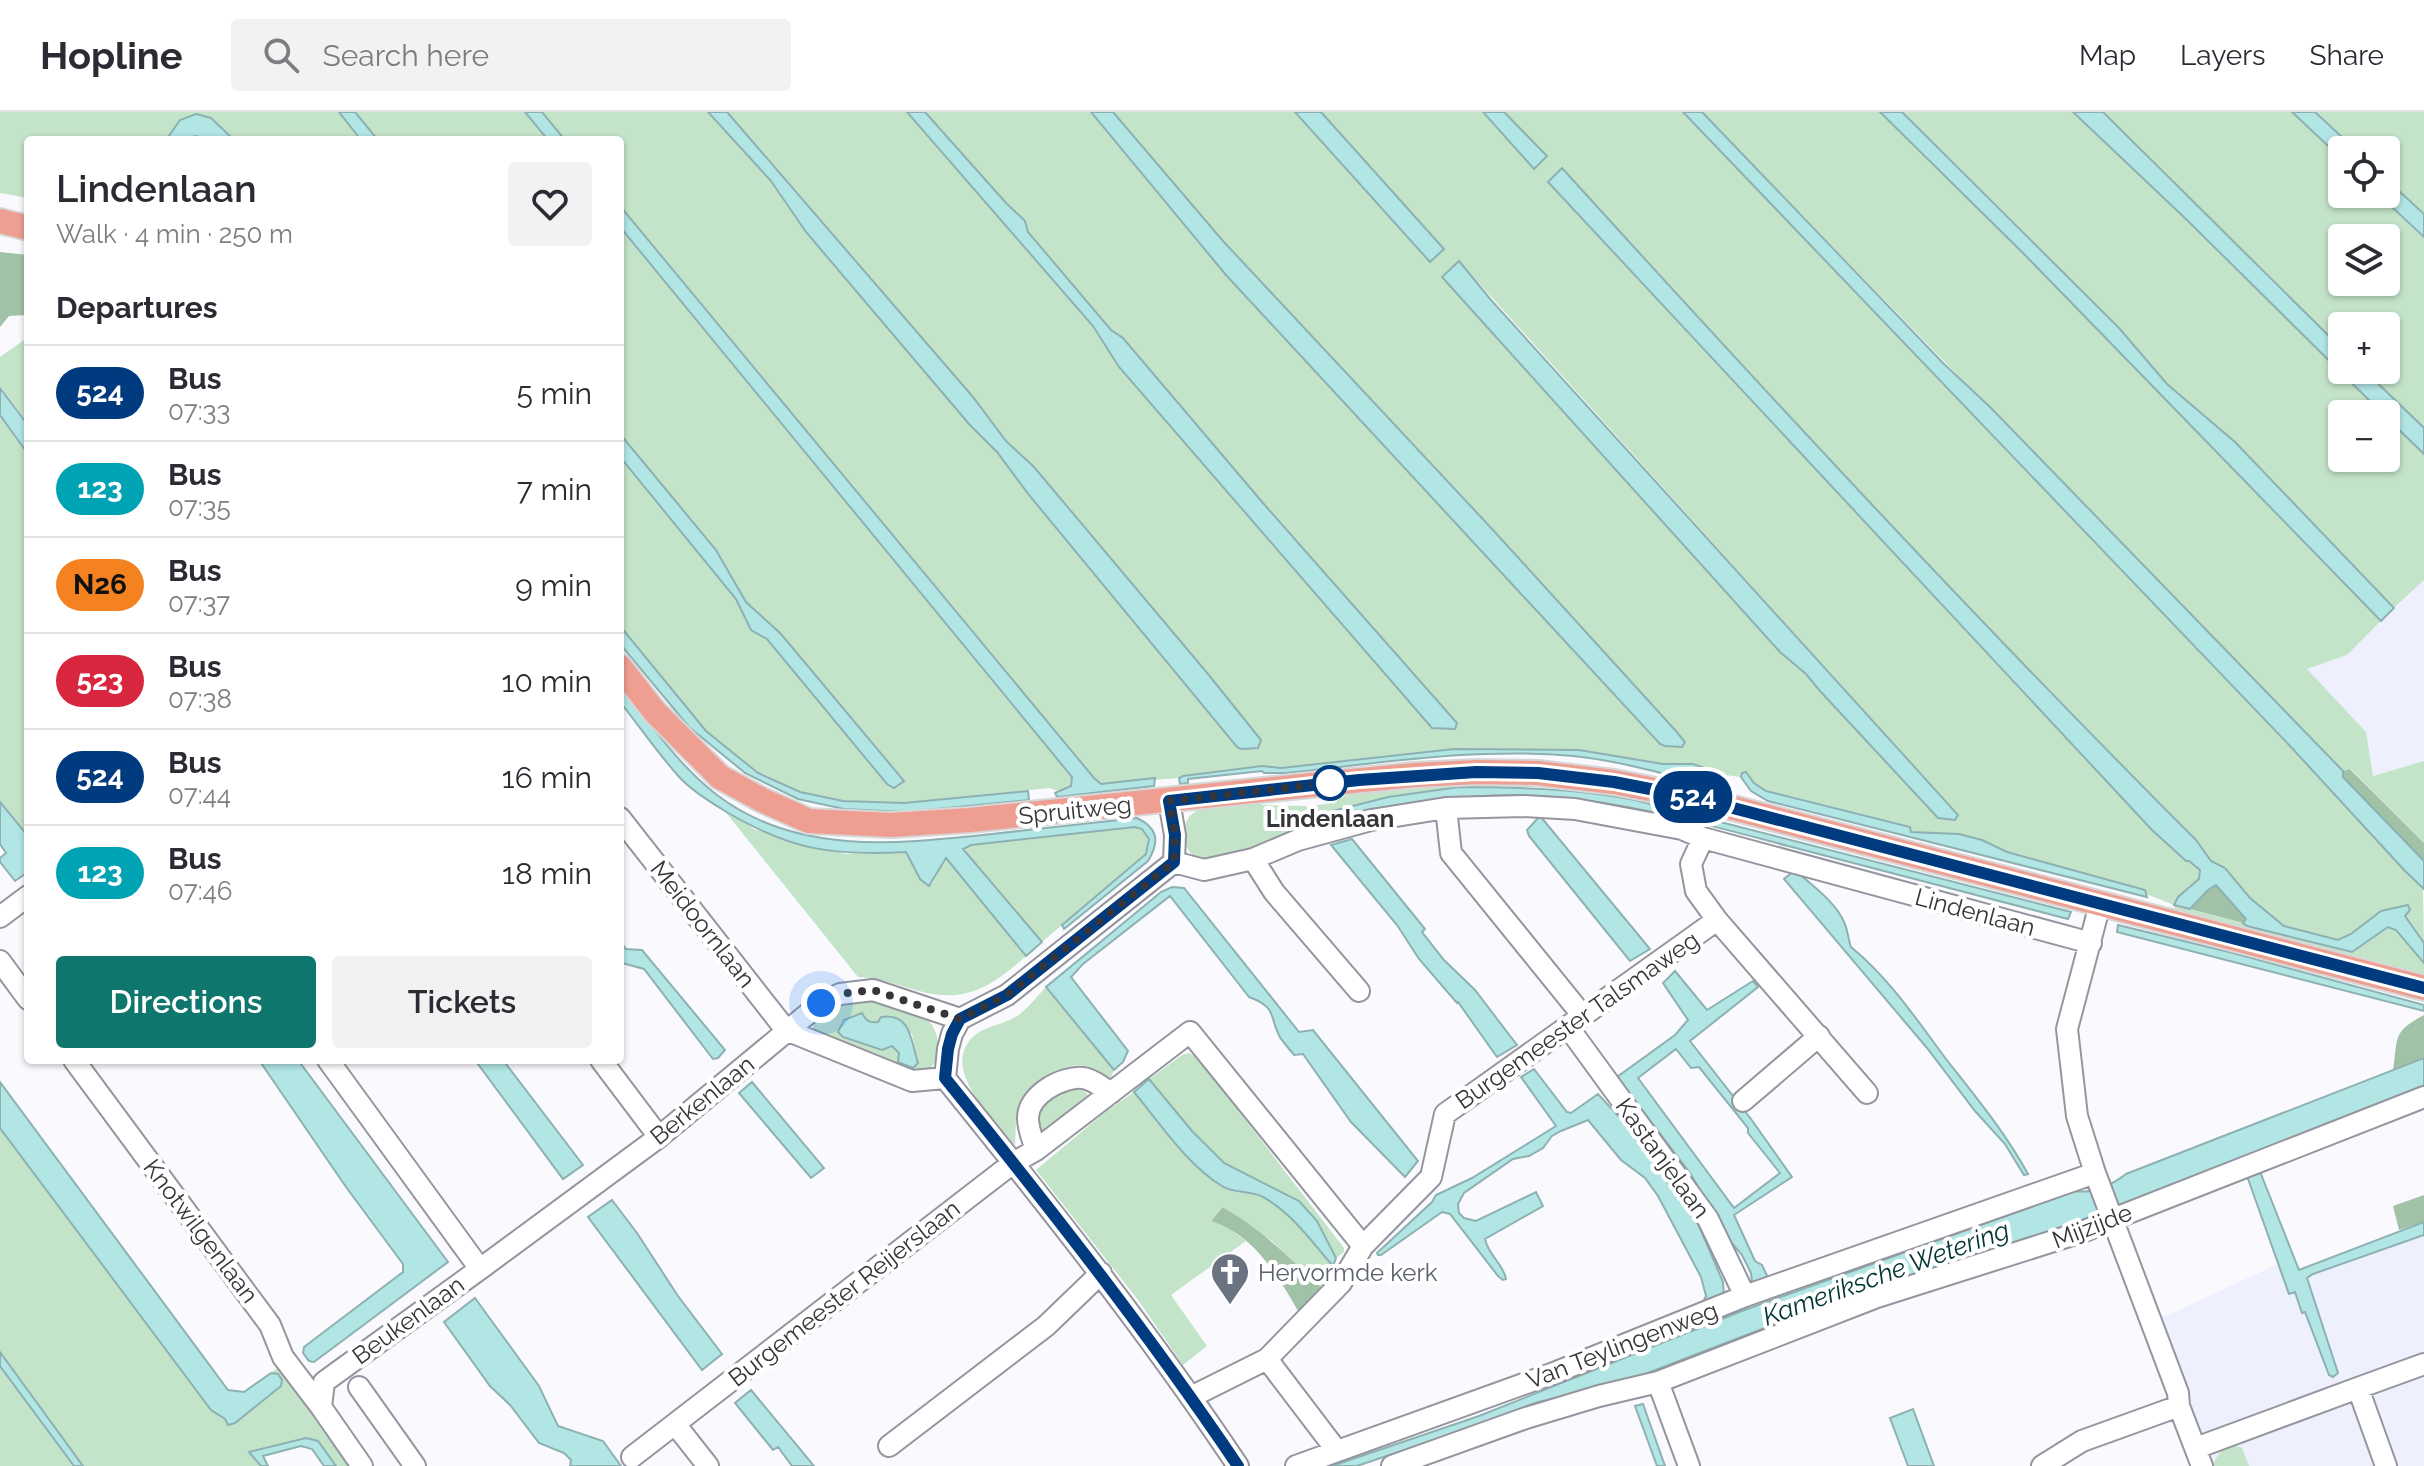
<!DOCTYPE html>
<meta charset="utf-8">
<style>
:root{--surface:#fff;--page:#f2f2f3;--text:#2b2b33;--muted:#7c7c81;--line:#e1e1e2;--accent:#0f766e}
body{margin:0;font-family:Raleway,sans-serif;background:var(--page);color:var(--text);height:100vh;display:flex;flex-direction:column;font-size:30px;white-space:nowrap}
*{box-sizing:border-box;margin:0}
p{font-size:26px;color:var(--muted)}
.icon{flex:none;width:44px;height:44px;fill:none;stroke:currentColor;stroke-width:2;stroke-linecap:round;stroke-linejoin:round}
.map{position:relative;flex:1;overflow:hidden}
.details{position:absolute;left:24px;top:24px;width:600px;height:928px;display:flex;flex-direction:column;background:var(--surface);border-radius:8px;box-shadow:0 2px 6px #0004}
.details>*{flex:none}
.badge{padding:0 16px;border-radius:26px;font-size:28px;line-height:52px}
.tools{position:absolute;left:2328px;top:24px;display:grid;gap:16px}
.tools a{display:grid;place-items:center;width:72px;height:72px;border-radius:8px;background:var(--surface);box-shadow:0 2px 6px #0004;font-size:40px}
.you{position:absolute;width:40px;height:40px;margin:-20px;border:6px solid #fff;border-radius:50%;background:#1a73e8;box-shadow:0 0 0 12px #1a73e833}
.map>.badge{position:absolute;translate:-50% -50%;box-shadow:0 0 0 4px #fff}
h2{padding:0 32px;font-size:30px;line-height:72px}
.round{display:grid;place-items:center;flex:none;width:84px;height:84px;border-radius:8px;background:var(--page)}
.summary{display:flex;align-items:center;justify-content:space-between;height:136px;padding:0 32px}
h1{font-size:38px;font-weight:600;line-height:60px}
.button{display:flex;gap:16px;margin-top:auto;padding:16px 32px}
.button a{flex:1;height:92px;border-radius:8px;background:var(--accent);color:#fff;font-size:32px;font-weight:600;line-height:92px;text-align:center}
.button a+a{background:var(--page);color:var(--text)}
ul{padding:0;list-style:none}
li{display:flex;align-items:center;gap:24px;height:96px;padding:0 32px;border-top:2px solid var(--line)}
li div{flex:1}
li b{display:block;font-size:30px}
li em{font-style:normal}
li .badge{min-width:88px;font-weight:700;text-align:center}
header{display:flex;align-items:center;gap:48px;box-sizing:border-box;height:112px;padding:0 40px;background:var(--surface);border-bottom:2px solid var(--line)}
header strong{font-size:38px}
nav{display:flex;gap:44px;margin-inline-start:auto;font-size:28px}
.search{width:560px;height:72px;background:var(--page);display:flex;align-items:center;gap:20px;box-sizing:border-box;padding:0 28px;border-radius:8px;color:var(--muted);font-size:30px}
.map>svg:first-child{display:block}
</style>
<header>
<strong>Hopline</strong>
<div class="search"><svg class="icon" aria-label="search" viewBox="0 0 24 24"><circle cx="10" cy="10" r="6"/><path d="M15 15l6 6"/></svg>Search here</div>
<nav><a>Map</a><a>Layers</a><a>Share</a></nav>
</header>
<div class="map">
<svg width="2424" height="1354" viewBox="0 0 2424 1354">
<rect width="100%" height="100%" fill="#fafafe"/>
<path fill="#eff0fe" d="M2424 468V649L2373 664 2307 557 2347 543Z
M2424 1123V1354H2202L2149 1208 2170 1202 2278 1152 2289 1181 2295 1180 2302 1200 2305 1199 2329 1263 2335 1253 2306 1166 2313 1162Z"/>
<path fill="#c4e4c9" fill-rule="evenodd" d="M0 0H339L362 28H234L211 6 180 8 166 28H28V86L0 81Z
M355 0H525L548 28H378Z
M542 0H708L771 69 806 120 969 312 997 340 1029 383 1241 637 1261 628 1208 562 1034 355 1006 329 973 285 727 0H907L1093 214 1119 255 1432 616 1454 617 1456 610 1263 391 1123 226 1111 218 1028 119 1025 109 1006 91 925 0H1091L1226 163 1665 634 1685 630 1493 418 1223 129 1113 0H1295L1430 150 1348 29 1321 0H1483L1534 57 1547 44 1504 0H1683L2290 634 2405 759 2423 776 2424 831 2405 804 2381 799 2351 822 2338 828 2284 814 2250 786 2225 756 2211 749 2196 728C1979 510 1769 285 1563 57L1549 70 2152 718 2185 749H2189L2200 758 2199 767 2178 785 2174 793 2352 840 2387 815 2395 818 2424 851V866L2177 802 2174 793 2146 782 2145 778 2007 740 1982 728 1959 722 1910 720 1837 697 1766 679 1754 671 1746 661H1742L1741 665 1725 663 1693 652H1663L1579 638 1454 637 1281 656 1262 654 1183 664 1179 666 1101 672 1094 666 620 94V28H565ZM1459 149 1957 702 1955 707 1820 579 1806 562 1780 540 1443 166Z
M1702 0H1880L2022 140 2381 509 2347 543 2307 557 2366 620 2373 664 2424 649V731L2351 657 2343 659 2330 647Z
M1902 0H2073L2188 109 2383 302H2342V346H2386V305L2424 342V468L2394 496 2235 330 2167 272 2119 216Z
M2103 0H2292L2342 47V82H2378L2424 125V316L2364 258H2386V214H2342V237ZM2342 126H2386V170H2342Z
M2315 0H2424V102L2386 67V38H2356Z
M620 115 1072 666 1071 674 1059 679 1049 676 904 691 843 689 800 680 758 661 706 619 629 525 620 513V344L737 487 751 518 767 526 764 506 746 490 716 438 620 322Z
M28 225V311L0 274V245Z
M0 303 28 342 27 725 0 690Z
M1536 669 1535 675H1459L1388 685 1322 702 1367 700 1458 685 1537 684V689L1460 690 1221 752C1213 751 1203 751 1196 746 1183 737 1179 713 1192 702 1209 688 1241 690 1261 688L1262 693 1305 694 1336 691 1338 686 1370 677Z
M723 697 756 718 845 742 906 740 920 767 932 772 946 746 1026 844C992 874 966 892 919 879 897 873 881 866 858 865Z
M1136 715 1142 717 1149 727 1146 742 1042 830 962 737 971 733Z
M1046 875 1114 958 1110 968C1081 944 1067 952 1040 973 1029 981 1020 988 1017 1002 1015 1011 1016 1023 1015 1033 994 1007 937 956 975 923 988 913 1007 912 1020 902 1030 894 1038 883 1046 875Z
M868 887C886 893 907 896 923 904 940 914 945 948 927 958 921 961 915 960 909 960L817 924 813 917C817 892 847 890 868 887ZM866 908 871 911 899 909 912 922 918 950 899 941 891 934 843 925Z
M1189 941 1196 944 1208 959 1344 1136V1140L1336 1146 1317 1109 1299 1089 1224 1051 1192 1019 1149 967 1182 943Z
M1067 976 1082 977 1090 985 1039 1025 1037 998Z
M1134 980C1158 1009 1190 1055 1222 1074 1232 1080 1247 1078 1258 1082 1288 1091 1312 1131 1333 1154L1321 1175 1272 1129 1221 1095 1211 1109 1225 1113 1246 1129 1171 1183 1207 1234 1183 1253 1138 1188 1036 1058 1104 1001Z
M0 1016 211 1298 235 1311 282 1268 278 1262 271 1261 281 1253 351 1354H336L318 1329 306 1326 249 1341 261 1354H83L0 1240Z
M0 1254 74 1354H0Z
M2236 1334 2242 1336 2249 1354H2213C2216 1342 2223 1336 2236 1334Z"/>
<path fill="#a1c2a6" d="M0 140 28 143V203L9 204 0 215Z
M2350 657 2424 731V749L2343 665V659Z
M2216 773 2246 807 2243 811 2190 797 2208 778Z
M2424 903V946L2393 959C2398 925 2392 920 2424 903Z
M2424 1083V1110L2399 1118 2393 1094Z
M1222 1095C1260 1116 1289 1145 1321 1175L1298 1199C1277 1162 1253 1122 1211 1109Z"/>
<path fill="#b2e6e5" stroke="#8db1b2" stroke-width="2" fill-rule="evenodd" d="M339 0H355L378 28H361Z
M525 0H542L565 28H548Z
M708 0H727L973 285 1006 329 1034 355 1208 562 1261 628 1258 636 1241 637 1237 635 1029 383 997 340 969 312 806 120 771 69Z
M907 0H925L1006 91 1025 109 1028 120 1111 218 1123 226 1263 391 1457 611 1455 617 1432 616 1119 255 1093 214Z
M1091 0H1113L1223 129 1493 418 1675 618 1685 630 1682 635 1665 634 1660 632 1226 163Z
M1295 0H1321L1444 137 1430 150Z
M1483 0H1504L1547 44 1534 57Z
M1683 0H1702L1943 251 1991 296 2343 659V665L2424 749V777L2405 759 2290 634Z
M1880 0H1902L2119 216 2167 272 2235 330 2394 496 2381 509 2022 140Z
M2073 0H2103L2342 237V258H2364L2424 316V342L2386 305V302H2383L2188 109Z
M2292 0H2315L2356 38H2342V47Z
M196 2 211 6 234 28H212L195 24 185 28H166L180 8Z
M1562 56C1769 284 1978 510 2196 728L2211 749 2225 756 2250 786 2284 814 2338 828 2351 822 2381 799 2408 793 2410 798 2405 804 2424 831V851L2396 818 2388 815 2352 840 2247 814 2243 811 2246 807 2216 773 2208 778 2190 797 2174 793 2178 785 2199 767 2200 758 2189 749H2186L2152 718 1548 70Z
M2386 67 2424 102V125L2378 82H2386Z
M620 94 1094 666 1101 672 1155 666 1154 674 1057 685 1055 681 1071 674 1072 665 620 115Z
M1459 149 1491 188 1958 703 1955 708 1938 706 1820 579 1806 562 1780 540 1442 165Z
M0 276 28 313V342L0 303Z
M620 322 716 438 746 490 781 522 904 669 894 676 887 672 767 527 751 518 736 487 620 345Z
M620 514 706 619 758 661 800 680 843 689 904 691 1028 679 1029 688 906 700 844 697 798 687 745 661 689 615 620 532Z
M620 574C650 611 678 653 717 683 797 744 898 732 992 722 1040 717 1088 711 1137 706 1158 716 1160 729 1148 749L1064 817 1062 813 1146 742 1149 727 1142 717 1135 715 971 733 963 737 1042 830 1026 844 946 746 929 774 920 767 906 740C831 744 790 738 725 699 710 690 693 679 681 667 659 643 640 615 620 590Z
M1454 637 1579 638 1663 652H1693L1725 663 1723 677C1674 665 1624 649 1573 644 1478 635 1381 651 1286 661H1264L1262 659 1188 667V671L1180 672 1179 666 1183 664 1262 654 1281 656Z
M1746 660 1754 671 1766 679 1910 715 1911 720 1959 722 1982 728 2007 740 2145 778 2147 785 1768 689 1751 679 1741 665 1742 661Z
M1459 675C1519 675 1577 677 1635 688L2071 800 2068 807C1975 783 1881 758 1788 734 1705 712 1624 689 1539 684 1467 680 1394 693 1324 710L1320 707 1321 702 1388 685Z
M0 690 28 724V760L15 769 0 750V746L6 741 0 732Z
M1539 705H1541L1650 837 1630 849 1529 724 1527 718Z
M1352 727 1425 817 1422 820 1444 848 1475 878 1517 933 1497 945 1458 890 1457 891 1419 847 1397 813 1331 733Z
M1795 758C1811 773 1835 789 1844 810 1848 818 1848 827 1851 835 1889 866 1917 908 1946 947 1975 984 2005 1020 2028 1062L2024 1063 2005 1032 1975 999 1927 936 1784 767Z
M1172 775 1184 776 1299 920 1313 918 1418 1049 1405 1065 1351 1010 1303 942 1294 943C1290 938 1285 932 1281 927 1268 905 1279 896 1249 885L1170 784 1083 852 1071 865 1128 939 1123 950 1114 958 1046 875 1161 780Z
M2118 813 2233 841 2424 893V899L2117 820Z
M620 830 626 837 642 838 725 938 718 946 713 947 644 857 622 851Z
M1675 859 1707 898 1753 869 1758 875 1690 929 1751 1007 1792 1065 1734 1103 1755 1149 1762 1153 1769 1168 1761 1171 1752 1170 1751 1161 1742 1143 1730 1129 1690 1061 1617 965 1675 923 1688 908 1663 871ZM1676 937 1691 956 1699 955 1748 1016V1021L1780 1061 1734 1096 1638 966Z
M862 901C866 909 869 911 878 910L881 905C912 900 911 931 918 951L913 956 898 950 899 941 892 934 882 938 843 925 838 920 844 908Z
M2424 946V974L2077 1110 1850 1183 1632 1267 1535 1291 1481 1312 1357 1354H1332L1479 1304 1742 1199 2075 1079C2092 1082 2112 1073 2126 1062Z
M259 948H298L448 1150 314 1250 309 1249 303 1241 304 1235 403 1160V1152L346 1075Z
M475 948H503L583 1053 563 1067Z
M1534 957 1567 1000 1571 1001 1598 982 1634 1021 1693 1100 1723 1170 1724 1184 1703 1190 1706 1184 1701 1165 1658 1084 1645 1066 1621 1048 1588 1008 1561 1019 1552 1024 1543 1036 1529 1044 1513 1047 1464 1081 1458 1092 1459 1101 1464 1106 1476 1109 1536 1080 1543 1094 1485 1127C1488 1143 1503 1151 1506 1167L1503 1168 1498 1164 1450 1102 1442 1100 1381 1143H1378L1377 1141 1432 1090 1436 1083 1472 1066 1556 1014 1521 965Z
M1149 967 1192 1019 1224 1051 1299 1089 1317 1109 1336 1146 1333 1154C1311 1129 1292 1101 1263 1085 1251 1078 1234 1082 1222 1074 1188 1054 1159 1010 1134 980Z
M0 970 228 1278 244 1280 271 1261 278 1262 282 1268 281 1274 235 1311 228 1313 225 1307 211 1298 0 1016Z
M752 970 824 1056 811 1066 739 981Z
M2259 1057 2299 1158 2424 1110V1123L2313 1162 2307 1166 2338 1261 2333 1265 2329 1263 2305 1200 2302 1201 2295 1180 2289 1182 2247 1064Z
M612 1088 637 1121 678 1184 722 1242 702 1258 588 1105Z
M475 1186 539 1274 558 1314 603 1329 621 1354H570L571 1348 564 1341 539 1331 510 1293 490 1274 444 1210Z
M0 1240 83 1354H74L0 1254Z
M751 1278 814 1354H792L778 1335 773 1338 735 1291Z
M1643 1292 1665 1354H1657L1635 1294Z
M1913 1297 1934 1354H1908L1890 1306Z
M306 1326 318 1329 336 1354H324L312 1337 301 1334 263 1344 268 1354H261L249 1340Z"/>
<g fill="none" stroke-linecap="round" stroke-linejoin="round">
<defs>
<path id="minor" d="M1169 689 1175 723 1174 750
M1446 696 1451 741 1583 904
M620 706 786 918 912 969 945 966
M1703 726 1691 752 1696 779 1717 808 1867 981
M1253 747 1274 780 1359 879
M1174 750 1204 758 1253 747 1298 728 1371 708 1446 696 1524 694 1575 697 1682 717 1703 726 2091 831
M0 805 28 784
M0 849 28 887
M1568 915 1708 1107 1745 1184
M74 948 270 1213 283 1245 321 1295
M328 948 480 1157 324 1270 321 1295 362 1354
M601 948 659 1025
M945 966C1047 1092 1148 1219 1238 1354
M945 966 948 937 952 922 960 907 1007 883 1174 750
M1743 989 1819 924
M1036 1038C1033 1028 1028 1017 1028 1007 1027 983 1062 964 1083 966 1092 967 1103 976 1111 981
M2095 1061 2178 1281 2179 1294 2202 1354
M480 1157 659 1025 821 891 840 882 873 878 960 907
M1267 1247 1337 1339
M1658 1270 1689 1354
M359 1275 415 1354
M2358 1276 2424 1252
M1191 1285 1267 1247 1341 1171 1363 1134 1431 1065 1445 1002 1717 808
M675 1312 708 1354
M889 1334 1046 1214 1101 1161
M2196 1336 2358 1276 2386 1354
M632 1345 1013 1051 1036 1038 1190 920 1363 1134
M1296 1354 1554 1261 1745 1184 2095 1061 2077 1004 2067 917 2100 792
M1392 1354 1526 1306 1599 1284 1658 1270 1877 1185 2085 1119 2113 1107 2424 985
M2042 1354 2082 1329 2179 1294"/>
<path id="major" d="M0 109 28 116
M620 555 655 600 720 665 762 688 809 709 891 713 970 708 1331 671 1415 663 1476 660 1538 661 1614 670 1691 685 2424 876"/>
</defs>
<use href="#minor" stroke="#95959f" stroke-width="24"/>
<use href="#major" stroke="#d7d7d8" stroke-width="28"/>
<use href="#minor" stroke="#fff" stroke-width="20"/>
<use href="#major" stroke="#ef9e92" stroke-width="24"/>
</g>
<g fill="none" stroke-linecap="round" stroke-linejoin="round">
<defs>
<path id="line" d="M1238 1354C1147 1219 1047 1092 945 966L948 937 952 922 960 907 1007 883 1174 750 1175 723 1169 689 1359 668 1476 660 1538 661 1614 670 1691 685 2424 876"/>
</defs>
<use href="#line" stroke="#fff" stroke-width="18"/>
<use href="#line" stroke="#003b80" stroke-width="12"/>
<path stroke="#36363a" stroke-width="8" stroke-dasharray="0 14.4" d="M821 891 840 882 873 878 960 907 1007 883 1174 750 1175 723 1169 689 1330 671"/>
</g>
<defs>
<symbol id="church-pin" viewBox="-11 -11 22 30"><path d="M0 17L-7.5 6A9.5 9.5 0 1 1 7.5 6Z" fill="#6b7280" stroke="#fff"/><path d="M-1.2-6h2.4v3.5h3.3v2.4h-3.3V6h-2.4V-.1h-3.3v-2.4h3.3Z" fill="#fff"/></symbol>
</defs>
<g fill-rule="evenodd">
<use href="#church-pin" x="1208" y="1138" width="44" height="60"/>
</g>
<circle fill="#fff" stroke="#003b80" stroke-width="4" cx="1330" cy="671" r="16"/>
<g text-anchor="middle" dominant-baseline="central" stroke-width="8" stroke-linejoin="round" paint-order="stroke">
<g font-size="24" fill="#36363a" stroke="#fff">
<text transform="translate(1075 698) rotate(-6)">Spruitweg</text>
<text transform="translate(1975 800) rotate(15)">Lindenlaan</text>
<text transform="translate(703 812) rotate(52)">Meidoornlaan</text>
<text transform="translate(1577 908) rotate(-35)">Burgemeester Talsmaweg</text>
<text transform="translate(702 988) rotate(-39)">Berkenlaan</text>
<text transform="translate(1663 1046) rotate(54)">Kastanjelaan</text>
<text transform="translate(2092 1114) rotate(-21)">Mijzijde</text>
<text transform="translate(201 1119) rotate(53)">Knotwilgenlaan</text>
<text transform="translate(844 1181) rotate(-38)">Burgemeester Reijerslaan</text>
<text transform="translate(408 1208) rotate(-36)">Beukenlaan</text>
<text transform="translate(1622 1233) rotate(-21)">Van Teylingenweg</text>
</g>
<g font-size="24" font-weight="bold" fill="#36363a" stroke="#fff">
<text x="1330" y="706">Lindenlaan</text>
</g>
<g font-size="24" fill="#5b616d" stroke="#fff" text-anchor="start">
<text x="1258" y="1160">Hervormde kerk</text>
</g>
<g font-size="26" font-style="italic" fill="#013434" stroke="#fff">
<text transform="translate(1886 1161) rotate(-20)">Kameriksche Wetering</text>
</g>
</g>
</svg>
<div class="tools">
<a><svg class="icon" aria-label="locate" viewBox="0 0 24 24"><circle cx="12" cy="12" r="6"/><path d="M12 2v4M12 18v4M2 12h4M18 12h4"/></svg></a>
<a><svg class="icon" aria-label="layers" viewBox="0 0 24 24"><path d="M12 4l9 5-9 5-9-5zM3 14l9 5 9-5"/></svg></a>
<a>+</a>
<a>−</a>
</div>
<div class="you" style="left:821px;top:891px"></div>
<b class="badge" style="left:1693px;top:685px;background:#003b80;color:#fff">524</b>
<section class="details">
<div class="summary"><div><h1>Lindenlaan</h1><p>Walk · 4 min · 250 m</p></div><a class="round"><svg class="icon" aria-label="heart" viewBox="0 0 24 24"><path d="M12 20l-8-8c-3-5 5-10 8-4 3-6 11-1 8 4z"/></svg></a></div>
<h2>Departures</h2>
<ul>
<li><span class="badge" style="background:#003b80;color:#fff">524</span><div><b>Bus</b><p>07:33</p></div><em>5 min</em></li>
<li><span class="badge" style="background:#00a3b4;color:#fff">123</span><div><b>Bus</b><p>07:35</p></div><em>7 min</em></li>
<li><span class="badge" style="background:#f58220;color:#111">N26</span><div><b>Bus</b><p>07:37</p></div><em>9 min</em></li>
<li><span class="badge" style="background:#d7263d;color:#fff">523</span><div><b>Bus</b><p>07:38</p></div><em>10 min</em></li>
<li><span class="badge" style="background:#003b80;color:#fff">524</span><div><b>Bus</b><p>07:44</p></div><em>16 min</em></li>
<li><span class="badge" style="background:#00a3b4;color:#fff">123</span><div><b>Bus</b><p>07:46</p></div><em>18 min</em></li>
</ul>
<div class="button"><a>Directions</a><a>Tickets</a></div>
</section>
</div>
